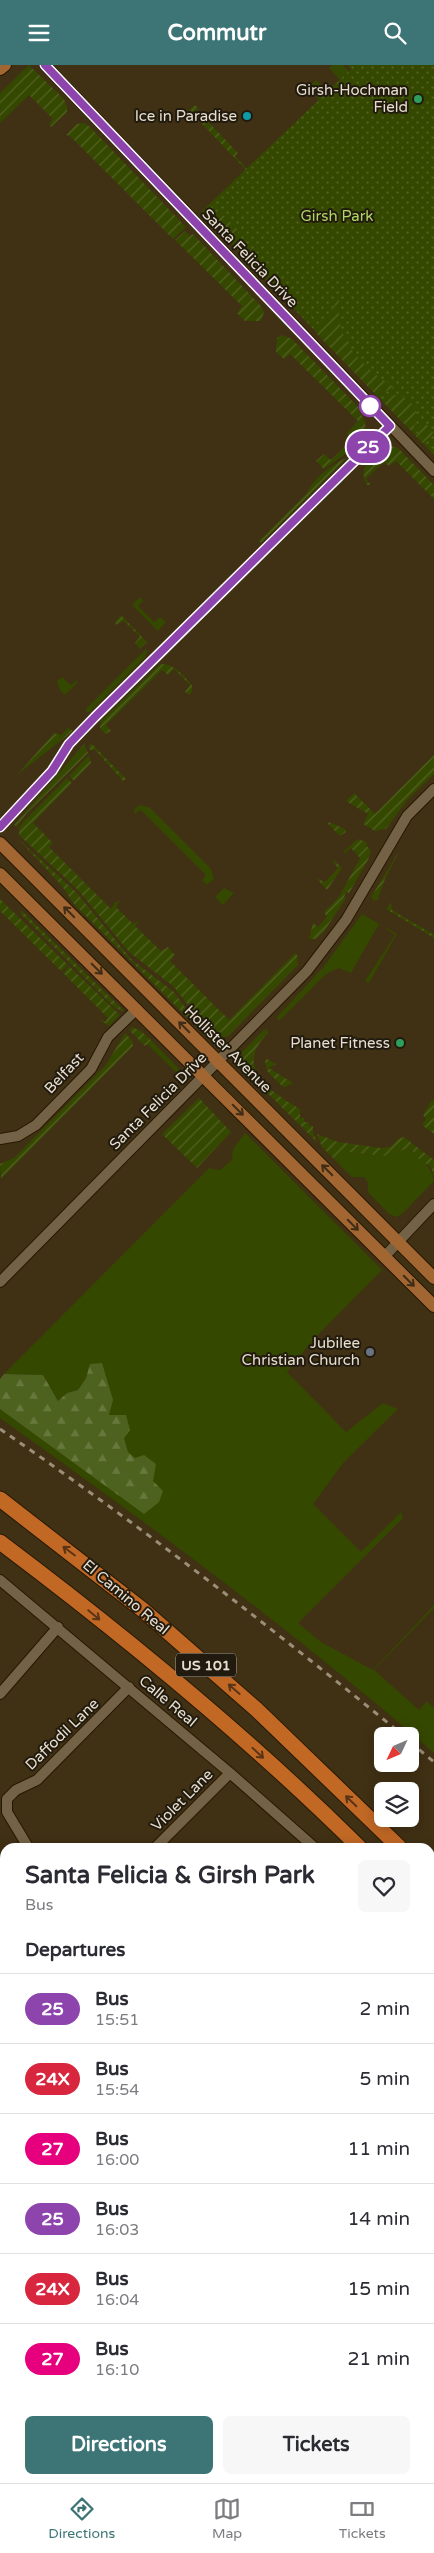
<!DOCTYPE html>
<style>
:root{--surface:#fff;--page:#f7f7f7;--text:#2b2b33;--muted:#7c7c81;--line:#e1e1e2;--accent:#3d7476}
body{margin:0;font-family:"Varela Round",sans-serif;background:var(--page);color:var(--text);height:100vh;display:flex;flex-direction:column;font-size:19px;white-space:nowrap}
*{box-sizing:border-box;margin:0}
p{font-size:16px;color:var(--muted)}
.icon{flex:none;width:28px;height:28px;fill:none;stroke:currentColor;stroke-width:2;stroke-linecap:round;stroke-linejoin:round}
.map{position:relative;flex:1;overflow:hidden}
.side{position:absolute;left:0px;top:1778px;width:435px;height:641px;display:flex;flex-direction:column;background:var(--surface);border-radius:15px 15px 0 0;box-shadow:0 2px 12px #0003}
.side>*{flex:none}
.badge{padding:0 10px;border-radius:16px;font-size:18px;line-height:32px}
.needle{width:32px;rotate:226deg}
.fabs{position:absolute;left:374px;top:1662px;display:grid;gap:10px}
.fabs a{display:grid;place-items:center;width:45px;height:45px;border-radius:8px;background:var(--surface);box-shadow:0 2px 12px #0003;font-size:25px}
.map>.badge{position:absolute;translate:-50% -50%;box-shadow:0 0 0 2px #fff}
h2{padding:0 25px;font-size:19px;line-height:45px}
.round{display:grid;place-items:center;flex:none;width:52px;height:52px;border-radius:8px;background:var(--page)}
.headline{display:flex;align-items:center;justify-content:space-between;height:85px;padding:0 25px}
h1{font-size:24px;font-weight:800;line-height:38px}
.button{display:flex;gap:10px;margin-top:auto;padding:10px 25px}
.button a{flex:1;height:58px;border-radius:8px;background:var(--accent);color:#fff;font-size:20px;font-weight:800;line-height:58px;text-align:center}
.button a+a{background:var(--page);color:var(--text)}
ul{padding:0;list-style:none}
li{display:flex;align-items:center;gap:15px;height:70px;padding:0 25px;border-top:1px solid var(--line)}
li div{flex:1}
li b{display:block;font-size:19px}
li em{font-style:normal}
li .badge{min-width:55px;font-weight:700;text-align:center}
header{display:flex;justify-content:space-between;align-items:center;height:65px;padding:0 25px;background:var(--accent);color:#fff;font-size:22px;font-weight:800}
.menu{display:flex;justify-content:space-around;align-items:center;height:70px;border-top:1px solid var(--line);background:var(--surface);font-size:14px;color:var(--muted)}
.menu a{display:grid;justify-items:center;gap:2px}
.menu .current{color:var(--accent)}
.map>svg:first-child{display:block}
</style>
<header><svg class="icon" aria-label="menu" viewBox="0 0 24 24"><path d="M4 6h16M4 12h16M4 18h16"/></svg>Commutr<svg class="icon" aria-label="search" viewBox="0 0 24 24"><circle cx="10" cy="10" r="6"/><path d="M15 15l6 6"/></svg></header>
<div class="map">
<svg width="434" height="2418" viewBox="0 0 434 2418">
<defs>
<pattern id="forest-firs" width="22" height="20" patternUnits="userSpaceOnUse" patternTransform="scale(1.25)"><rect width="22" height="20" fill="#4d621e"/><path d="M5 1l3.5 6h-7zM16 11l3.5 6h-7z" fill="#67783e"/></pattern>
<pattern id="park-dots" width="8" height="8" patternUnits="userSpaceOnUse" patternTransform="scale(1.25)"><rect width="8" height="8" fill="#354800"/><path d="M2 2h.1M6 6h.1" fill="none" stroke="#526224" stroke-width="1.8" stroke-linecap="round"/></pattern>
<pattern id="garden-furrows" width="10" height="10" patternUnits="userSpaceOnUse" patternTransform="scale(1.25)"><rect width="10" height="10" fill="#354800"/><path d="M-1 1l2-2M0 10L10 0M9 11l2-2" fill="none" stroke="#526224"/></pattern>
</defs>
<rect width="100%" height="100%" fill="#403014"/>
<path fill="#354800" d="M332 0H343L349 6 340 15 329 3Z
M316 15 328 27 319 35 308 23Z
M140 532 143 536 138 541 154 557 160 552 166 557 158 566 132 540Z
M145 585H148L145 592 90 647H86V644Z
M62 612 71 620 76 616 78 617 65 630 60 625 57 616Z
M139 740 149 742 211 804 214 814 207 820 202 815 206 810 141 745 134 749V745Z
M224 823 234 828 223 840 215 832Z
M362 849 397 869 369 918 365 916 395 870 379 859 351 908 339 903 326 909 322 904Z
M151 975 178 1003 181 1012 147 979Z
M245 1068 382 1205 313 1275 287 1307 346 1367 383 1338 398 1344 344 1397 313 1439 361 1487 401 1447 403 1453 298 1558 321 1577 373 1605 434 1540V1543L374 1605 419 1645 427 1636 434 1643V1688C296 1568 149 1459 0 1353V1344L144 1448 153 1416 128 1387 124 1373 109 1350C116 1324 106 1318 90 1299L86 1313 78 1325 67 1328 58 1336 43 1310 4 1309 209 1103 220 1105 232 1095 233 1084Z
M406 1084C419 1088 432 1103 434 1116L402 1149 396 1152 389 1149 368 1127V1118L364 1112H352L336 1096 348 1087 385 1091Z
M430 1932 434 1936V2198L430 2204Z"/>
<path fill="url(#forest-firs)" d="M102 1298 113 1335 109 1350H126L130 1365 124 1373 128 1387 135 1393 144 1390 156 1399 153 1416 163 1426 159 1437 144 1449 0 1344V1314L4 1309 43 1310 58 1336 67 1328 78 1325 86 1313 90 1299Z"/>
<path fill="url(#park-dots)" d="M347 0H434V390L201 147 351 4Z"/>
<path fill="url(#garden-furrows)" d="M29 0 64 34 67 42V47L51 62 49 59 53 54 29 30 0 58V28Z
M195 40 198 43 197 45 238 88 235 91 247 104 246 105 189 45Z
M84 58 89 61 186 162 173 174 70 71 66 70 77 59Z
M213 140 238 165V170L227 175 202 149 204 147 212 149Z
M185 166 190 171 193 169 260 240 264 247 261 256H245L237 248 242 241 175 175Z
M339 233C336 268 349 286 375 309 381 315 390 316 393 323L376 330 316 268Z
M282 270 292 274 361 345 359 347C381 369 341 392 324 404L316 396 324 389 331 395 352 375 347 368 358 356 290 289 284 294 276 287 277 273Z
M396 330C414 333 423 351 411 366L382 336 390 331Z
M424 356 434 369 422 378 416 371Z
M391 381 398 383 434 420V434L396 396 389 401 384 397 366 414 371 420H367C356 403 374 385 391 381Z
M348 392 261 478 259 476 307 428C313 413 334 398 348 392Z
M121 550 147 577 140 584 135 578 140 572 124 556 116 560 115 557Z
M160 599C174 598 184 611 192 620V627L189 630 185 627 190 620 174 604 168 610 162 605 106 660 111 666 105 669 100 663 101 656Z
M68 663 73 666 17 710 54 668 61 670Z
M84 679 88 688 26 749 17 762 14 760Z
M92 679 126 714 123 716 95 685H90L89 680Z
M89 690 91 698 74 716 69 711Z
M434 690V709L407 735 386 764 375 766 363 759 368 749 346 736 354 728 375 749Z
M67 713 72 718 33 758 53 778 49 782 111 844 115 837 120 836 116 842 133 859 140 854 135 861 161 886 168 882 175 890 170 896 229 955 295 888 297 889 298 900 227 972H214L173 921 129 887 78 825 19 770V763L24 756Z
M329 757 345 764 346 767 340 771 328 759Z
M17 773 76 827 132 895 174 927 193 953 208 969 210 975 74 839 61 820Z
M358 774 368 778 366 780 371 786 368 795 349 828 346 827 344 832 346 833 323 868 316 874H309L313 858 318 862 327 852 324 847 339 832 360 793 351 783 345 788 343 787Z
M400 785 385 814 378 834 374 836 371 832Z
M334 795 342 803 327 825 316 813 325 817 338 803 333 797Z
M0 834 68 900 61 906 0 846Z
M391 837 392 845 434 870V873L386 844Z
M21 845 123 945V947L114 942 21 849Z
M69 901 120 950 109 961 100 955 101 954 105 957 108 953 63 908Z
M322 904 326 909 280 955H278L277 952Z
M132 962 141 966 151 975 145 981 129 965Z
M267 964 268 968C233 1003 270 1026 300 1044V1053H304V1057H309V1061H313V1068L318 1078 241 1002 240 995 243 990 241 988 264 965Z
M125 968 132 975 133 981 1 1114 0 1099 14 1093 106 1000Z
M267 994 276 999 269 1003 293 1018 285 1022 282 1021 267 1006 265 996Z
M199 1033 231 1067 197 1103 162 1069Z
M432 1035 434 1036V1069L422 1060 426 1054 423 1050Z
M317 1069 338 1077 381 1083 390 1082 398 1074 404 1072 434 1095V1113L431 1102 420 1095 412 1086 406 1084 385 1091 348 1087 336 1096 322 1082Z"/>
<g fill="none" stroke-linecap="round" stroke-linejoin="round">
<path stroke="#051e31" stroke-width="3" d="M430 2240 434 2234"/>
<defs>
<path id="minor" d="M45 0 434 406
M0 1074 18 1071 36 1060 91 1004 108 972 137 944
M385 1191 434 1139
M0 1217 307 906 346 855 407 751 434 724
M0 1515 230 1708 314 1782
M0 1629 58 1562
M28 1782 7 1747V1734L16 1725 37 1715 129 1622
M156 1782 230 1708
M0 1871 5 1879
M430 1894 434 1898
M0 2121 5 2124
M0 2333 5 2341
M59 2414 64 2418
M349 2414 357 2418
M106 2418 110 2414
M270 2418 273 2414"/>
<path id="major" d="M0 4 5 0
M0 778 434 1213
M0 809 434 1241"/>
<path id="highway" d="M0 1434 143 1545 256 1644 399 1782
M0 1477C125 1571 248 1672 359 1782
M430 1813 434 1817
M430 1853 434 1857"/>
</defs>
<use href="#minor" stroke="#261800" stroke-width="12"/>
<use href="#major" stroke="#261800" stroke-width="14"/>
<use href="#highway" stroke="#261800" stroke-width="17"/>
<use href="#minor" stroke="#736245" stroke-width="10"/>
<use href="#major" stroke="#a26632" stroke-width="12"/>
<use href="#highway" stroke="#c16825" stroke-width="15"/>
<path stroke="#9b8f79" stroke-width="3" stroke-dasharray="6 6" stroke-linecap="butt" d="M0 1364C140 1460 273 1564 404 1671
M410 1677 434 1697"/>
</g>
<defs><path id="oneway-shaft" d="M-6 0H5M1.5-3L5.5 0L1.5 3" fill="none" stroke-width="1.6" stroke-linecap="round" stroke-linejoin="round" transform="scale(1.25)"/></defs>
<g stroke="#412d17">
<use href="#oneway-shaft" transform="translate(69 847) rotate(-135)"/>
<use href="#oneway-shaft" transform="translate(97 904) rotate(45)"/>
<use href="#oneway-shaft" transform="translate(184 962) rotate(-135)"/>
<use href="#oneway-shaft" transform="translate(238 1045) rotate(45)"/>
<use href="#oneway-shaft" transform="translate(327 1105) rotate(-135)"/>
<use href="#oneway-shaft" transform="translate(353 1160) rotate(45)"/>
<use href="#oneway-shaft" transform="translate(409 1216) rotate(45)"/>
</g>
<g stroke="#593516">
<use href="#oneway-shaft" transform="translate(69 1486) rotate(-143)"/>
<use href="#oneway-shaft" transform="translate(94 1550) rotate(40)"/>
<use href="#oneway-shaft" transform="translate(234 1624) rotate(-139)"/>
<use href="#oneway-shaft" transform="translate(258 1688) rotate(43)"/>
<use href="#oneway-shaft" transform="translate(351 1736) rotate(-136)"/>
</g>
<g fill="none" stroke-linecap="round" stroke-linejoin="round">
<defs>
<path id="line" d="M0 762 52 706 69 679 95 652 390 361 45 0"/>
</defs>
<use href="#line" stroke="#fff" stroke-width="11"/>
<use href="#line" stroke="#8e44ad" stroke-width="8"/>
</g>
<g fill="#2e9e5b" stroke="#211a0e" stroke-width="2">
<circle cx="418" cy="34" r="5"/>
<circle cx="400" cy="978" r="5"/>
</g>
<circle fill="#0f9aa8" stroke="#211a0e" stroke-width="2" cx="247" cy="51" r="5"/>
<circle fill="#fff" stroke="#8e44ad" stroke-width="2.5" cx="370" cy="341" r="10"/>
<circle fill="#6b7280" stroke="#211a0e" stroke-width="2" cx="370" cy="1287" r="5"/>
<g text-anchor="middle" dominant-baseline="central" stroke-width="4" stroke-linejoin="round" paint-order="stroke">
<rect fill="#211a0e" stroke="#aca394" stroke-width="1" x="176" y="1588.5" width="60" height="23" rx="4"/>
<g font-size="14" font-weight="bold" fill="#e7dece">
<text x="206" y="1600">US 101</text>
</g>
<g font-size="15" fill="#e7dece" stroke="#211a0e" text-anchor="end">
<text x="408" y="25">Girsh-Hochman<tspan x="408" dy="17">Field</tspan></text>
<text x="237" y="51">Ice in Paradise</text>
<text x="390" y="978">Planet Fitness</text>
<text x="360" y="1278">Jubilee<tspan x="360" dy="17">Christian Church</tspan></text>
</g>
<g font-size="15" fill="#b1d863" stroke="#211a0e">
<text x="337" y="151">Girsh Park</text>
</g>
<g font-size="15" fill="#e7dece" stroke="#211a0e">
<text transform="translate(250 193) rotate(46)">Santa Felicia Drive</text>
<text transform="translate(228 984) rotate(45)">Hollister Avenue</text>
<text transform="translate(64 1008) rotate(-47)">Belfast</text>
<text transform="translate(158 1036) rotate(-45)">Santa Felicia Drive</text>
<text transform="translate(126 1532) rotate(40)">El Camino Real</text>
<text transform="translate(168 1636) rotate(40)">Calle Real</text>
<text transform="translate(62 1669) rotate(-44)">Daffodil Lane</text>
<text transform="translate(182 1735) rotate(-45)">Violet Lane</text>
</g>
</g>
</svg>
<div class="fabs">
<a><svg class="needle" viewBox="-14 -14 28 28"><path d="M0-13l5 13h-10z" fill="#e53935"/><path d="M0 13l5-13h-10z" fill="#7c7c81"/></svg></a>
<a><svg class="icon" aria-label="layers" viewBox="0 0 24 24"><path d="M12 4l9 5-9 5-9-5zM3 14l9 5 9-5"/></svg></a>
</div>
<b class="badge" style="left:368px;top:382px;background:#8e44ad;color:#fff">25</b>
<section class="side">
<div class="headline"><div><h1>Santa Felicia &amp; Girsh Park</h1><p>Bus</p></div><a class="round"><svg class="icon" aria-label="heart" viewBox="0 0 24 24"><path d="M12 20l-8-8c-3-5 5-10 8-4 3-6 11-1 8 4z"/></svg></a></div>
<h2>Departures</h2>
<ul>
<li><span class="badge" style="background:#8e44ad;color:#fff">25</span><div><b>Bus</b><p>15:51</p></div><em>2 min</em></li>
<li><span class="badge" style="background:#d7263d;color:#fff">24X</span><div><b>Bus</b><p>15:54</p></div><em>5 min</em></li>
<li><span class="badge" style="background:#e6007e;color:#fff">27</span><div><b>Bus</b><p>16:00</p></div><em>11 min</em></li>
<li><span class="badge" style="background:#8e44ad;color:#fff">25</span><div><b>Bus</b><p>16:03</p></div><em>14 min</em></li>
<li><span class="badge" style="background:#d7263d;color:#fff">24X</span><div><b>Bus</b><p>16:04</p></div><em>15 min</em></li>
<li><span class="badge" style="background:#e6007e;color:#fff">27</span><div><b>Bus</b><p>16:10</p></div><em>21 min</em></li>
</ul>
<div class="button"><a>Directions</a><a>Tickets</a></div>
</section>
</div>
<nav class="menu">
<a class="current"><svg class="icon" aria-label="directions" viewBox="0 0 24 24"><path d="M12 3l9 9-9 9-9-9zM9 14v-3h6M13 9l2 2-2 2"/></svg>Directions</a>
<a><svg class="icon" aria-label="map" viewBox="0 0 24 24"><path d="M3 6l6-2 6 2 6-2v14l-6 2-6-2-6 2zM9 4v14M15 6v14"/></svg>Map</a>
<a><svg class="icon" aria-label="tickets" viewBox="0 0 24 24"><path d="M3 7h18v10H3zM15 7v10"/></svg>Tickets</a>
</nav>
